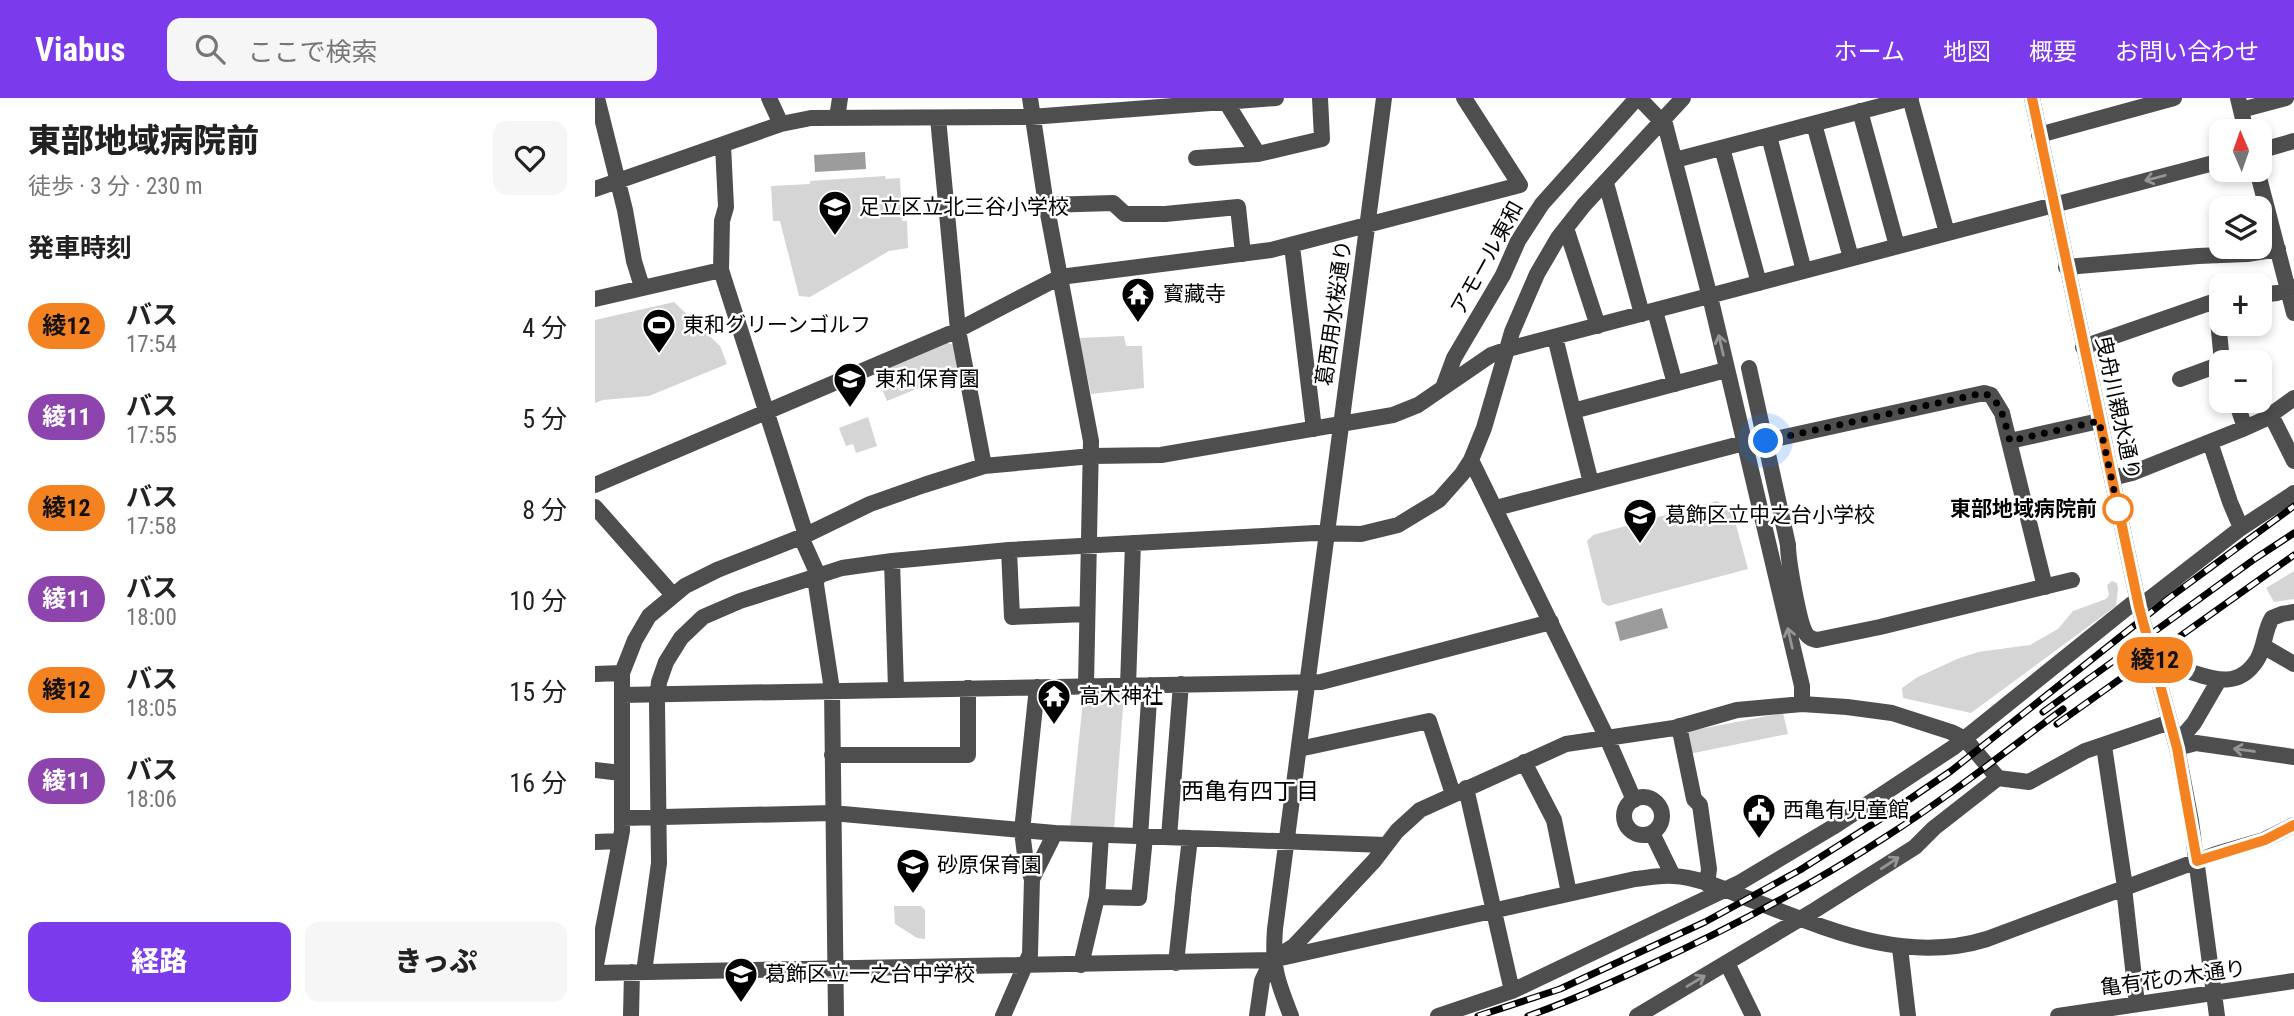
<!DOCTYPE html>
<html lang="ja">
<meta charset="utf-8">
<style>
:root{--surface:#fff;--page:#f6f6f6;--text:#222;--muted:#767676;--accent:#7c3aed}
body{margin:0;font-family:"Roboto Condensed","Noto Sans JP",sans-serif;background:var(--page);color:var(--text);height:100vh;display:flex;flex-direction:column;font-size:26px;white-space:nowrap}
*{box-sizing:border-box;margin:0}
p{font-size:23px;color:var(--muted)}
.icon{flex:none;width:38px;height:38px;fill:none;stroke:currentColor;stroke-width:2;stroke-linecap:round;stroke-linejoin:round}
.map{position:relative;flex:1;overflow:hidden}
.sheet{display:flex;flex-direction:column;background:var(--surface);width:595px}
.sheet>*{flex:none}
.badge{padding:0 14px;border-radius:23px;font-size:24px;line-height:46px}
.needle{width:46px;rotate:358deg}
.fabs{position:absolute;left:1614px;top:21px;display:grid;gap:14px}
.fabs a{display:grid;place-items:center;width:63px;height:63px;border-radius:14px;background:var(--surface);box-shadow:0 4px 10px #0003;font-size:35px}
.you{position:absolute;width:35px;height:35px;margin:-18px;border:5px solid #fff;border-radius:50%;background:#1a73e8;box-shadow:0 0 0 10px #1a73e833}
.map>.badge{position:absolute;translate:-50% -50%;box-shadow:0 0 0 4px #fff}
h2{padding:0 28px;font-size:26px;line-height:63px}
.round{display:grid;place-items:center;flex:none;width:74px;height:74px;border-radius:14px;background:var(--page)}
.headline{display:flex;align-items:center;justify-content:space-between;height:119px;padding:0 28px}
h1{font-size:33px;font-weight:800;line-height:52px}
.button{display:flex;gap:14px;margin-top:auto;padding:14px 28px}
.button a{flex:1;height:80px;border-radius:14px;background:var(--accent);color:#fff;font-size:28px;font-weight:800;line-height:80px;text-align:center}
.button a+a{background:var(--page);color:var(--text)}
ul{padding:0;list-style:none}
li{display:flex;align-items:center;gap:21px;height:91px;padding:0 28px}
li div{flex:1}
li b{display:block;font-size:26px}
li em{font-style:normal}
li .badge{min-width:77px;font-weight:700;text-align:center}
header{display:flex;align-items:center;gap:42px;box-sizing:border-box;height:98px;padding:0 35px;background:var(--accent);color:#fff}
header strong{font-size:33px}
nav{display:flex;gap:38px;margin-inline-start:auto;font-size:24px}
.search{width:490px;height:63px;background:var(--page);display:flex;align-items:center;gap:18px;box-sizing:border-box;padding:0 24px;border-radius:14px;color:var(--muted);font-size:26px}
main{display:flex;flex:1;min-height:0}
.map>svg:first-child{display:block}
</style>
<header>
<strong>Viabus</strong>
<div class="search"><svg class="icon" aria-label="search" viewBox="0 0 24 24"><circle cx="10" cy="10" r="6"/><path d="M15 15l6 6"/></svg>ここで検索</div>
<nav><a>ホーム</a><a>地図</a><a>概要</a><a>お問い合わせ</a></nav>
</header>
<main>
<section class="sheet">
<div class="headline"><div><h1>東部地域病院前</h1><p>徒歩 · 3 分 · 230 m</p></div><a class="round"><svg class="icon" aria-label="heart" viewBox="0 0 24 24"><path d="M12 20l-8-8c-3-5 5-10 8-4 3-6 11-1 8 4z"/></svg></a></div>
<h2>発車時刻</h2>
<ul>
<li><span class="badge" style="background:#f58220;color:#111">綾12</span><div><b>バス</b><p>17:54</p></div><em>4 分</em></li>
<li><span class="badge" style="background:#8e44ad;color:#fff">綾11</span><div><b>バス</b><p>17:55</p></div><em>5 分</em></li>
<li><span class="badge" style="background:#f58220;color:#111">綾12</span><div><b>バス</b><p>17:58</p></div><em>8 分</em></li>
<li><span class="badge" style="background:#8e44ad;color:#fff">綾11</span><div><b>バス</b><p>18:00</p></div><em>10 分</em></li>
<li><span class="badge" style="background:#f58220;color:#111">綾12</span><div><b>バス</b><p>18:05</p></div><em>15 分</em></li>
<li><span class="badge" style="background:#8e44ad;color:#fff">綾11</span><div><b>バス</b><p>18:06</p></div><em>16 分</em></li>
</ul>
<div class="button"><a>経路</a><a>きっぷ</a></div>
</section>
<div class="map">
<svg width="1699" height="918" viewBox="0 0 1699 918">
<rect width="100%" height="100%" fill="#fff"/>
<path fill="#d5d5d5" d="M290 78 291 81 305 80 307 123H312L313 150 294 153 215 199 204 198 185 123H178L176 88 215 86V83Z
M79 204 125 248 132 266 54 298 8 302 0 305V222Z
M529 238 531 248H547L549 290 496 296 484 240Z
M350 244 359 247 363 274 292 303 280 275Z
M273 319 282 348 261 355 258 346 251 348 244 330Z
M1122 403 1137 412 1153 471 1013 508 1007 504 992 443 998 437Z
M1699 473V501L1679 504 1671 490Z
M1517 483 1522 485 1523 491 1521 508 1376 615 1308 600 1307 590 1321 580 1362 561 1383 554 1435 547 1463 531 1478 513 1511 501 1514 497 1512 487Z
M489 593 529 595 519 732 475 729Z
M1188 615 1193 636 1094 656 1090 634Z
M299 808H326L330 812V841L322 840 300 826Z"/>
<path fill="#9c9c9c" d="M270 54 271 71 220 74 219 57Z
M1067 510 1073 530 1025 543 1020 524Z"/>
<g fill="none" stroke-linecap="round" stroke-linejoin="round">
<path stroke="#4e4e4e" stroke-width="16" d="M2 0 30 112 39 163 47 189
M174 0 186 26
M435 0 450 100 496 343 491 587
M1044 0 1067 24
M1315 0 1352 135
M1437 0 1544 509 1582 650 1596 723 1622 918
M1643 0 1651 33
M631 4 663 56 727 41 725 0
M1646 12 1691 0
M1265 13 1302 148
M242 20 245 0
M343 20 363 232 389 368
M1069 22 1117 207 1207 588V606
M1219 26 1256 160
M1444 37 1579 0
M1174 38 1209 173
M128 47 131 109 127 123 126 172 211 437
M1127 50 1164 185
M1664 53 1699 43
M601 60 663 56
M1080 62 1316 0
M1662 72 1699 215
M1011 85 1047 216
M0 91 186 26 216 20 436 19 681 0
M451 107 518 105 530 116H570L643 109 648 156
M971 130 1003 228
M697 148 719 331
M1471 169 1603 158 1652 156 1683 151
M1664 197 1682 195 1699 189
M0 201 126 172
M1621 202 1627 264
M1060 213 1080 286
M960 239 978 313
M1488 249 1626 201
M1154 270 1193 447C1193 461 1204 528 1212 537 1215 541 1218 541 1222 542L1285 529 1477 482
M1585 281 1626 266
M849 287 859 260 908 177 923 143 947 106 1042 0
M1641 303 1650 330
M1676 317 1699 363
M1171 343 1389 295 1396 297 1407 315 1450 489
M1415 343 1504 323
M1615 344 1635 404 1646 430
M876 362 1012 640 1039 702
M1517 380 1537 375 1650 330 1670 321 1699 300
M996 385 978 313 1131 272
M0 387 363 232 465 179 676 152 925 87 869 0
M0 409 78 497
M901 410 1149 345
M206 439 224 479
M414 452 417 519 492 516
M297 463 301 591
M220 480 237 592 241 918
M1544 509 1646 430 1699 395
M1668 548 1699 566
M1561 568C1568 568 1576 568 1583 570 1612 578 1641 595 1662 562 1670 549 1669 533 1677 520L1687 516 1699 514
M0 576 27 575
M533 587 538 445
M27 597 726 584 956 524
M1084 628 1099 701 1105 707 1114 771 1112 786
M1581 646 1599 625 1624 582
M1509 648 1530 789
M1582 650 1601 645 1699 659
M704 651 834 623 858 696
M237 657H373V590
M929 664 959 722 974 795
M0 672 26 675
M871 690 917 893
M1029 718a19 19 0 1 1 38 0a19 19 0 1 1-38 0Z
M27 720 237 715 460 735
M1057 735 1078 778
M545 739 555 587
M574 739 586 586
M0 744 25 743
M437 781 460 735 790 747
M1529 790 1542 906
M502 799 544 800 550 739
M588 799 595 740
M1305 850 1313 918
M581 865 588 801
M1132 865 1158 918
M486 867 502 799 506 737
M0 872 27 733V575L40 542 54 518 90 488 122 472 211 437 275 406 329 387 389 368 497 358 566 357 798 317 823 307 896 257 913 251 1626 63
M49 874 64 765 62 605 64 584 71 564 86 540 108 519 145 503 247 470 297 463 414 452 720 435 766 436 803 427 844 402 867 376 876 362 889 330 917 234 942 176 963 140 989 107 1088 0
M0 875 677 862 699 848 779 763 802 733 825 712 971 646 1079 630 1142 612 1207 606 1252 609 1297 615 1356 634 1370 641 1403 680 1434 684 1490 653 1575 624
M36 918 37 874
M408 918 435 856 437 781 431 765 427 733 442 589
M662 918 667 883 677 862 1040 781C1052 780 1065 777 1078 778 1103 779 1131 792 1154 801 1230 830 1309 867 1392 841L1621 756 1669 742 1699 727
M696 918C682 882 677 871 680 831L789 0
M843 918 917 893 1144 785 1238 729 1359 649 1543 501
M1042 918 1220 812 1320 749 1339 730 1403 680
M1463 918 1699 883"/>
<defs>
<path id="rail" d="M1448 614 1661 460 1699 435
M1462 626 1699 457
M883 918 965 891 1110 824 1205 772 1284 722 1356 673 1574 500 1699 408
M933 918C973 904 1011 887 1050 869 1134 831 1215 788 1292 738 1353 699 1410 654 1468 611"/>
</defs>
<use href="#rail" stroke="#000" stroke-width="7"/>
<use href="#rail" stroke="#fff" stroke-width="4.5" stroke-dasharray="13" stroke-linecap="butt"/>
</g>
<defs><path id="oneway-shaft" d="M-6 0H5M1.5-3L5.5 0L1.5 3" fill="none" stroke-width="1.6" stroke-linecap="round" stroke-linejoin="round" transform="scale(1.75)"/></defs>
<g stroke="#959595">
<use href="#oneway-shaft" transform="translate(1560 80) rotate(165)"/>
<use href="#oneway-shaft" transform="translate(1126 247) rotate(-103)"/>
<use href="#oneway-shaft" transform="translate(1195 540) rotate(-103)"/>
<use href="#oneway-shaft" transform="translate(1649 652) rotate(-172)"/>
<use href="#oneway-shaft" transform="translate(1295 765) rotate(-33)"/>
<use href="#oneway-shaft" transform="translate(1101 883) rotate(-31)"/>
</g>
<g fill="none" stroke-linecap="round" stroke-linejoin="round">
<defs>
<path id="line" d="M1437 0 1544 509 1582 650 1602 763 1670 742 1699 727"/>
</defs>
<use href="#line" stroke="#fff" stroke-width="16"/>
<use href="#line" stroke="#f58220" stroke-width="10"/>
<path stroke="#000" stroke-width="7" stroke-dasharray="0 12.6" d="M1171 343 1388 295C1407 301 1410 326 1415 343L1504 323 1523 411"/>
</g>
<defs>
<symbol id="school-pin" viewBox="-11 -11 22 30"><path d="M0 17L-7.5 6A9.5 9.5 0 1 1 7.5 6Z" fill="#000" stroke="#fff"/><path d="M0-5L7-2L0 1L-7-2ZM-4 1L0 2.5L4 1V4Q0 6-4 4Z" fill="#fff"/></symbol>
<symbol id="temple-pin" viewBox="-11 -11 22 30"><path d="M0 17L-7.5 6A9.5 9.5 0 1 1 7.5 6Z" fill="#000" stroke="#fff"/><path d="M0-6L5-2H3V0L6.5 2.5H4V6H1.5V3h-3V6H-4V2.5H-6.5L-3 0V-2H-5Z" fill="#fff"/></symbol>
<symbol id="stadium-pin" viewBox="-11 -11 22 30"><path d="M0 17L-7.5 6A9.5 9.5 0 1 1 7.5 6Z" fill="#000" stroke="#fff"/><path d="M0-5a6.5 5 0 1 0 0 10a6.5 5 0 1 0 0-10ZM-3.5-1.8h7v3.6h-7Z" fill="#fff"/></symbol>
<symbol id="civic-pin" viewBox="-11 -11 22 30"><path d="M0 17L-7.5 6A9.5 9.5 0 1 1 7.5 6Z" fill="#000" stroke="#fff"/><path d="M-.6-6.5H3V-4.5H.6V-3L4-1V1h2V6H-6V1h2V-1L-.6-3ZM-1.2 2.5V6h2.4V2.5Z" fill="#fff"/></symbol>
</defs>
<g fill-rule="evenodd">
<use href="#school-pin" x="221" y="90" width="38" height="52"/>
<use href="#temple-pin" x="524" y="177" width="38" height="52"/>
<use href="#stadium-pin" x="45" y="208" width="38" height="52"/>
<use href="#school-pin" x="236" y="262" width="38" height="52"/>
<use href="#school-pin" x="1026" y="398" width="38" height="52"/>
<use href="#temple-pin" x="440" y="579" width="38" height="52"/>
<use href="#civic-pin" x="1145" y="693" width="38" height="52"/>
<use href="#school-pin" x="299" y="748" width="38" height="52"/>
<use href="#school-pin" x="127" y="857" width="38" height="52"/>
</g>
<circle fill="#fff" stroke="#f58220" stroke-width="3.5" cx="1523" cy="411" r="14"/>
<g text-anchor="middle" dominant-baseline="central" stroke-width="5" stroke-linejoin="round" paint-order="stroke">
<g font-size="21" fill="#000" stroke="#fff" text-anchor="start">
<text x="264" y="109">足立区立北三谷小学校</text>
<text x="568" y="196">寳藏寺</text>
<text x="88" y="227">東和グリーンゴルフ</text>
<text x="280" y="281">東和保育園</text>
<text x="1070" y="417">葛飾区立中之台小学校</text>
<text x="484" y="598">高木神社</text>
<text x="1188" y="712">西亀有児童館</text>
<text x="342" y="767">砂原保育園</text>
<text x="170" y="876">葛飾区立一之台中学校</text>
</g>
<g font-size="21" fill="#000" stroke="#fff">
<text transform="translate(892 160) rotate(-61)">アモール東和</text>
<text transform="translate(739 215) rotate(-82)">葛西用水桜通り</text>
<text transform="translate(1523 310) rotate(78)">曳舟川親水通り</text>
<text transform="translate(1578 880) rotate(-8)">亀有花の木通り</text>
</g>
<g font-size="21" font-weight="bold" fill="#000" stroke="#fff" text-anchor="end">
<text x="1502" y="411">東部地域病院前</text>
</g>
<g font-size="23" fill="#000" stroke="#fff">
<text x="655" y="693">西亀有四丁目</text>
</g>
</g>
</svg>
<div class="fabs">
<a><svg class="needle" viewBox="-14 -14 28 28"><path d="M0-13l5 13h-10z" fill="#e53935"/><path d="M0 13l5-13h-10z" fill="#767676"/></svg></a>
<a><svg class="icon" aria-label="layers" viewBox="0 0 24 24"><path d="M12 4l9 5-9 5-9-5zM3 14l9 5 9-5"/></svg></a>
<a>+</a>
<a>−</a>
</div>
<div class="you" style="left:1171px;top:343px"></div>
<b class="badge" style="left:1560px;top:562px;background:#f58220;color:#111">綾12</b>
</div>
</main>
